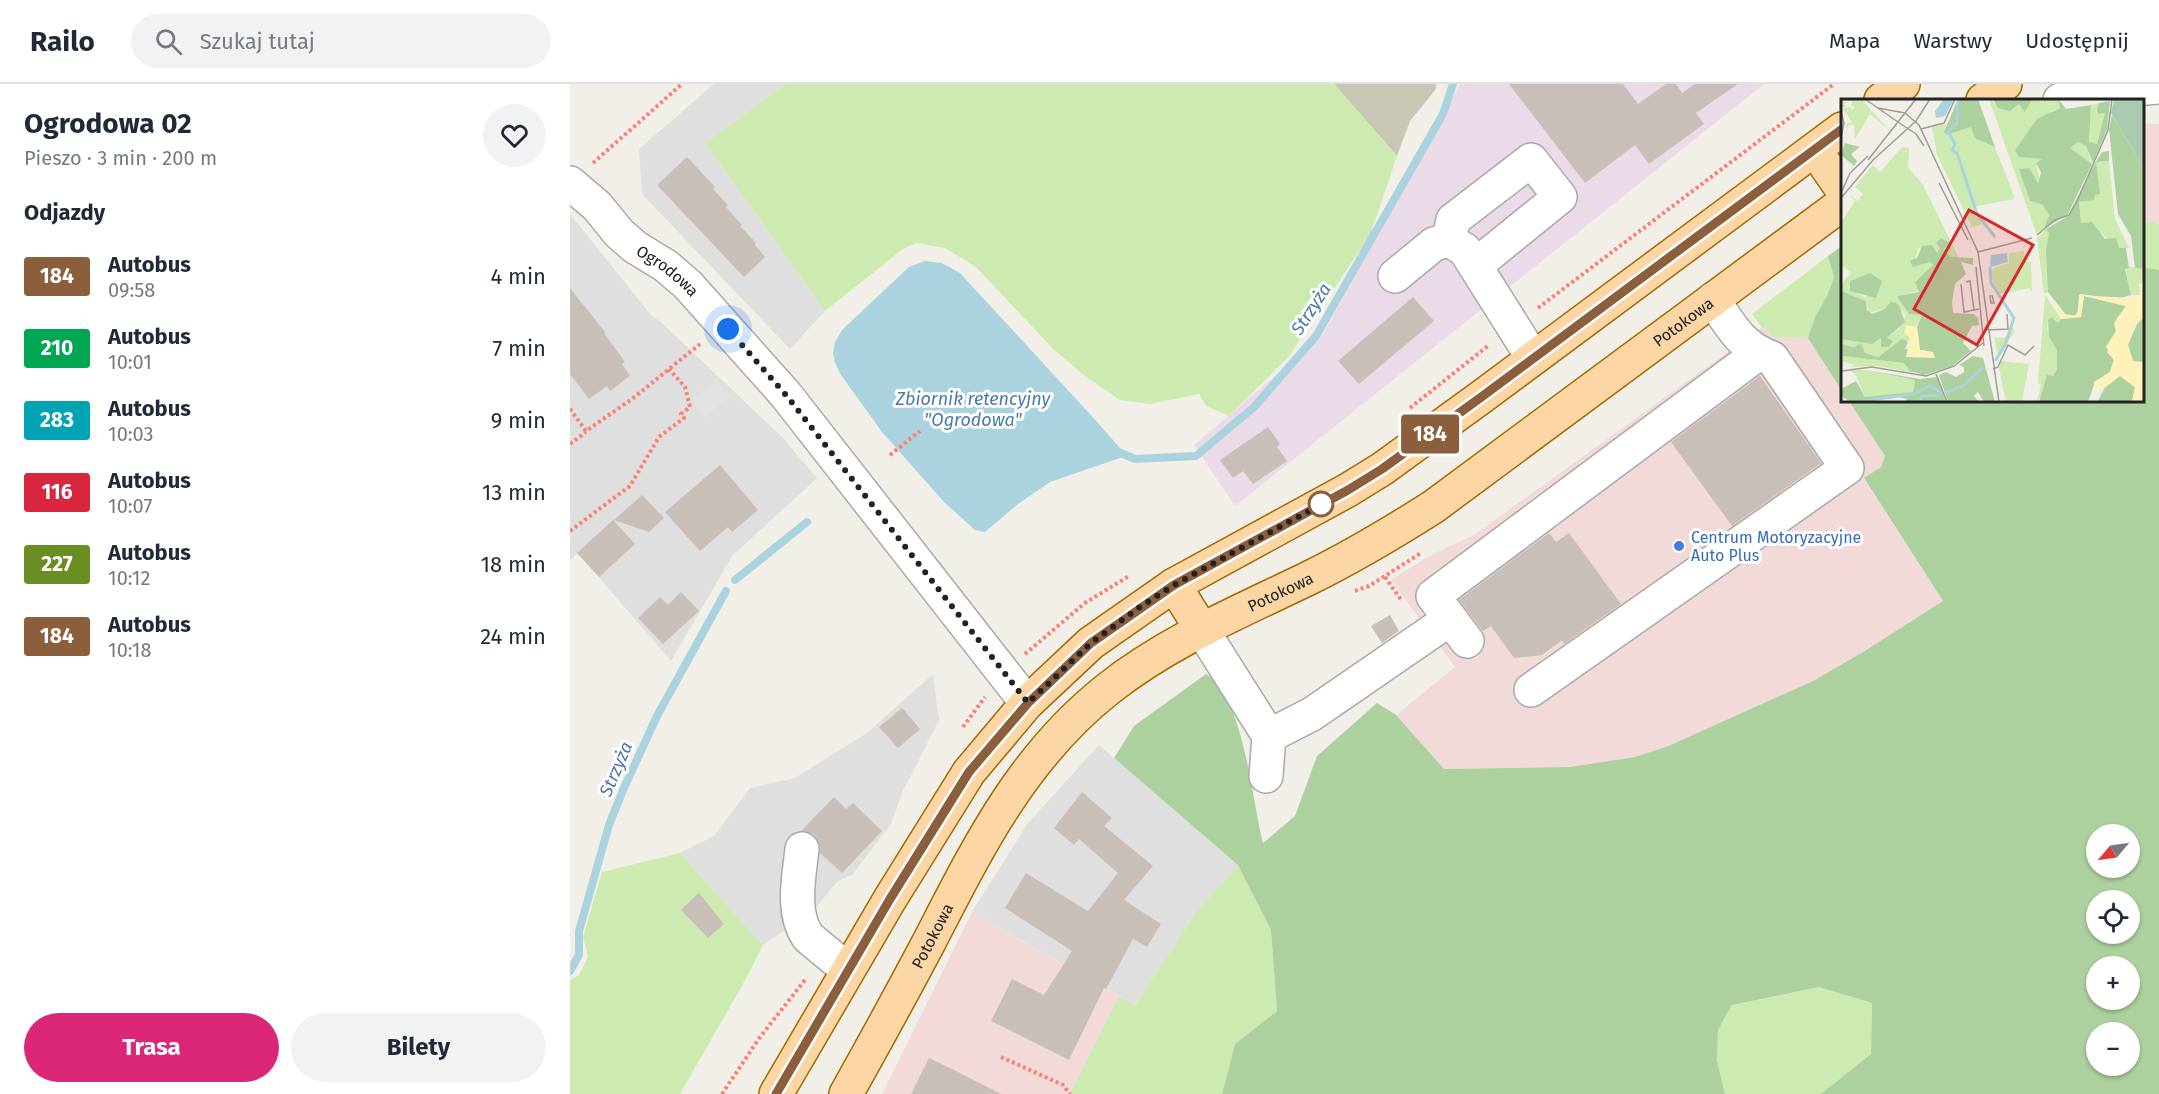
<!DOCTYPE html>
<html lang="pl">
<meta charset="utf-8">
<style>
:root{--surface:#fff;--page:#f2f2f3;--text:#1f2937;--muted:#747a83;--line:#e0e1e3;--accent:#db2777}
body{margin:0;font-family:"Fira Sans",sans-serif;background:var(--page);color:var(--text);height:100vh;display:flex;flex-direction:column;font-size:22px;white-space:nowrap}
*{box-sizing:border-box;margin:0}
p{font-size:20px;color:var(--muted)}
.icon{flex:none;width:33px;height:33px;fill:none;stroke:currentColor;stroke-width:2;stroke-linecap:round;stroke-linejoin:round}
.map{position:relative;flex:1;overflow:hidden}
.panel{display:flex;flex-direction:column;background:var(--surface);width:570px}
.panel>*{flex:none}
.badge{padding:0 12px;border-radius:4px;font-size:21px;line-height:39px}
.needle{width:39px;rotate:241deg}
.fabs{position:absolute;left:1516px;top:740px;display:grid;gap:12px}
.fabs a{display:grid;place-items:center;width:54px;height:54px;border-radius:50%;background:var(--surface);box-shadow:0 2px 4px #0004;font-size:30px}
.you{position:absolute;width:30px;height:30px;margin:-15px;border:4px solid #fff;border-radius:50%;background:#1a73e8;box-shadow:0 0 0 9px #1a73e833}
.map>.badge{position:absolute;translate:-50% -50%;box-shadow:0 0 0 3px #fff}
h2{padding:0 24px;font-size:22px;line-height:54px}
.round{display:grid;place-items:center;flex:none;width:63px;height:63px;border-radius:32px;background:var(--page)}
.head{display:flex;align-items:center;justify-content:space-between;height:102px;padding:0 24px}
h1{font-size:28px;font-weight:700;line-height:45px}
.button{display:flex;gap:12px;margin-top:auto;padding:12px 24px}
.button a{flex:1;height:69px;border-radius:36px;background:var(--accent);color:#fff;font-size:24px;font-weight:700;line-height:69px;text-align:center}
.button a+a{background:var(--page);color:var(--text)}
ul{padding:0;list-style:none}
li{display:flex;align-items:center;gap:18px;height:72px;padding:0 24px}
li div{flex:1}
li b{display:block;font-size:22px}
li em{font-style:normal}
li .badge{min-width:66px;font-weight:700;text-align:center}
header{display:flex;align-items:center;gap:36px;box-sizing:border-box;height:84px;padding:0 30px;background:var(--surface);border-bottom:2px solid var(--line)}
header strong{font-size:28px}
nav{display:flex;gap:33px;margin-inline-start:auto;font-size:21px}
.search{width:420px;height:54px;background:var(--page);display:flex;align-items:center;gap:15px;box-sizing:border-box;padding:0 21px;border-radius:33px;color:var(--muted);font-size:22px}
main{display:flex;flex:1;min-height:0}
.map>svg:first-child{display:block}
</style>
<header>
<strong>Railo</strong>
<div class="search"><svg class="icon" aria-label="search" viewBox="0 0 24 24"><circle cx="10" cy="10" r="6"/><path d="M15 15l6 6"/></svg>Szukaj tutaj</div>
<nav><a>Mapa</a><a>Warstwy</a><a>Udostępnij</a></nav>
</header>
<main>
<section class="panel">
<div class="head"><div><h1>Ogrodowa 02</h1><p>Pieszo · 3 min · 200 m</p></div><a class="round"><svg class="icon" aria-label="heart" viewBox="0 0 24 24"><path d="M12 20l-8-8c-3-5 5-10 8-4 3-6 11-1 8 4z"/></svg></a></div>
<h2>Odjazdy</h2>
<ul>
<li><span class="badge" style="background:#8b5e3c;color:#fff">184</span><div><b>Autobus</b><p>09:58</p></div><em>4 min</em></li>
<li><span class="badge" style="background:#00a651;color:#fff">210</span><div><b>Autobus</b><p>10:01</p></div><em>7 min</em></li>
<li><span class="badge" style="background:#00a3b4;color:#fff">283</span><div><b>Autobus</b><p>10:03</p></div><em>9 min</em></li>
<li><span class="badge" style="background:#d7263d;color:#fff">116</span><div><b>Autobus</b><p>10:07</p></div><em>13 min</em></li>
<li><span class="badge" style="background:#6b8e23;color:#fff">227</span><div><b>Autobus</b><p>10:12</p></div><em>18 min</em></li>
<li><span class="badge" style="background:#8b5e3c;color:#fff">184</span><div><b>Autobus</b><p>10:18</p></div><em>24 min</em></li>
</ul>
<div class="button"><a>Trasa</a><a>Bilety</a></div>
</section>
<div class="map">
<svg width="1589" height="1010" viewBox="0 0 1589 1010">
<rect width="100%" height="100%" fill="#f2efe9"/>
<path fill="#e0dfdf" d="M144 0H216L135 59 255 227 220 265 72 110 69 65Z
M0 130 81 231 92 239 212 353 247 394 162 472 101 577 8 469 0 476Z
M363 590 369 636 333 707 321 740 282 791 268 797 242 828 193 861 110 769 144 752 180 704 225 694 297 649Z
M529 661 668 781 627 827 565 921 402 828 458 739Z"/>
<path fill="#f2dad9" d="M1572 39 1589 40V143L1586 137 1573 139Z
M1195 241 1203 253 1238 254 1272 307V316L1279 317 1315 372 1311 383 1294 395 1373 517 1293 568 1243 597 1096 663 1065 673 1000 683 874 685 826 631 885 583 821 496 859 472 904 451Z
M402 828 549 912 500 1010H312Z"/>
<path fill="#ebdbe8" d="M890 0H1194L665 422 624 361 752 252Z"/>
<path fill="#c7c7b4" d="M764 0H866V5L840 37 827 72Z"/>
<path fill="#cdebb0" d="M216 0H764L827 72 800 151 719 272 659 332 636 322 629 310 580 320 550 316 515 292 483 265 406 183 375 164 346 159 333 165 255 227 135 59Z
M1586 137 1589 143V186L1577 184 1573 186 1572 139Z
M1258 172 1264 192 1257 212 1245 233 1238 254 1203 253 1195 242 1192 244 1182 230Z
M110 769 193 861 177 893 110 1010H0V896L9 891 18 873 13 853 32 788Z
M668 781 701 846 707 927 665 960 652 1010H500L549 912 565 921 627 827Z
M1249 903 1302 919 1301 970 1251 1010H1155L1147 975 1148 946 1162 921Z"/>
<path fill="#add19e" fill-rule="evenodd" d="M1272 162V307L1238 254 1245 233 1257 212 1264 193 1258 172Z
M1577 184 1589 186V1010H1251L1301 970 1302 919 1249 903 1162 921 1148 946 1147 976 1155 1010H652L665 960 707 927 701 846 668 781 544 674 564 642 636 590C674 612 682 718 693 759L725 732 747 672 807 619 826 631 874 685 1000 683 1065 673 1096 663 1243 597 1293 568 1373 517 1294 394 1311 383 1315 372 1279 317 1572 316 1573 186ZM1527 750H1560V783H1527ZM1527 816H1560V849H1527ZM1527 882H1560V915H1527ZM1527 948H1560V981H1527Z"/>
<path fill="#e2e2e2" d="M146 296 160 312 135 334 121 317Z"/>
<path fill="#aad3df" d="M355 177 372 179 390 189 519 329 550 364 553 373 480 398 448 420 415 448 405 446 374 418 312 348 271 291 265 279 263 269 265 258 272 246 339 183Z"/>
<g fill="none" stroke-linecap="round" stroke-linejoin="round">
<path stroke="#aad3df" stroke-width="8" d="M543 367 551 369 565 375 626 372 684 323 746 252 873 30 883 0
M165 496 237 438
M0 887 9 871V847L39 741 53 706 87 632 156 507"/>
</g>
<path fill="#c7bfb8" d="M939 0H1053L1068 20 1096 0H1106L1112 9 1125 0H1168L1126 29 1134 40 1079 80 1065 61 1015 99Z
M117 73 145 103 143 105 158 121 156 123 172 141 170 142 186 159 185 161 195 173 174 193 87 101Z
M0 204 35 248 34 249 55 278 52 280 60 292 40 307 37 302 19 315 0 290Z
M843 213 864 237 789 300 768 277Z
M1190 292 1251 379 1162 442 1101 358Z
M698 343 710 360 707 363 717 377 683 400 673 387 663 394 650 376Z
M150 381 188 426 162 448 158 443 130 467 95 428Z
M72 411 94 434 79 448 44 436Z
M43 436 65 460 29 493 7 469Z
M979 449 986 458 999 449 1051 520 994 560 992 556 972 571 944 574 921 542 913 547 889 516Z
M111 508 129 527 93 560 68 534 90 513 98 521Z
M820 531 829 547 812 559 801 542Z
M332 624 350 645 328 664 309 643Z
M512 708 542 734 534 742 583 782 554 816 591 840 577 863 563 855 536 905 534 904 499 976 421 937 442 895 474 911 502 867 435 824 456 789 518 827 548 789 509 755 504 761 484 744Z
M264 713 276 725 283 719 312 747 272 789 250 769 249 758 244 750 231 747Z
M129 809 154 840 138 854 111 826Z
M359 974 384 986 431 1010H341Z"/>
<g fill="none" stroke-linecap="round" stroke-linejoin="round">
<defs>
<g id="minor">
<path d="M1551 0 1565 5 1589 3"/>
<path d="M1490 16 1552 1"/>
<path id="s1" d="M0 99 27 122 49 149 65 163 96 182 118 201 216 311 457 619"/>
<path d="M879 156 883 136 961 76 990 113 906 181"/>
<path d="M825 192 864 160 879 156 895 166 963 274"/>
<path d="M632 546 699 652"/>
<path d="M897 557 863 512 1189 269"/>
<path d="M961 606 1277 384 1202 274C1171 263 1160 241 1143 215"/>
<path d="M696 692 699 652 742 630 880 535"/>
<path d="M232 765C229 793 221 828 238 853L278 886"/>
</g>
<g id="major">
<path d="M1311 16 1333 0"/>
<path d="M1413 16 1435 0"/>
<path d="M1245 66 1272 105"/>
<path d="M604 501 632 546"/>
<path d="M206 1010 320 815 399 688 457 619 521 559 604 501 778 406 812 385 910 314 1272 45"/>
<path id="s2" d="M276 1010C304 960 332 909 359 858 408 763 452 673 538 605 597 558 669 528 737 495 780 474 822 449 863 423L1272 120"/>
</g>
</defs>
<use href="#minor" stroke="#a9a9a9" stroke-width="36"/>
<use href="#major" stroke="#a06b00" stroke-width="36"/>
<path stroke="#fa8072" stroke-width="4" stroke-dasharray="3 3" stroke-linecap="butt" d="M23 79 112 0
M968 224 1264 0
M840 324 919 261
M0 325 16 347 62 315 130 260
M0 360 16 348
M320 371 350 347
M0 447 60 402 89 353 114 334 111 330 120 323 115 303 99 285
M815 493 832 517
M785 507 799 502 851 469
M455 570 515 519 559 492
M393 643 415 613
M431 973 493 1001 500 1010
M152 1010 190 953 235 896"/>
<use href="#minor" stroke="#fff" stroke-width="33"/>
<use href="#major" stroke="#fcd6a4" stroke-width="33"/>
</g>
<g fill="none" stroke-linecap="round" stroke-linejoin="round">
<defs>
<path id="line" d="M206 1010 320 815 399 688 458 619 521 559 604 501 778 406 812 385 910 314 1272 45"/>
</defs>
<use href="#line" stroke="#fff" stroke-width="14"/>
<use href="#line" stroke="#8b5e3c" stroke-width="9"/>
<path stroke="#222" stroke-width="6" stroke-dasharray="0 10.8" d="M158 245 216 311 458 619 521 559 570 523 604 501 759 416 751 420"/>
</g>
<circle fill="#fff" stroke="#8b5e3c" stroke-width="3" cx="751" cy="420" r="12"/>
<circle fill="#3f7fe0" stroke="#fff" stroke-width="2" cx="1109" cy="462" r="6"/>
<g text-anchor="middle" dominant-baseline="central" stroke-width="6" stroke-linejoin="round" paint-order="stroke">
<g font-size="16" fill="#222" stroke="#fff">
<text stroke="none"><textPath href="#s1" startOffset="132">Ogrodowa</textPath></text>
<text stroke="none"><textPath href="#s2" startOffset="1170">Potokowa</textPath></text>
<text stroke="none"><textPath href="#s2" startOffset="684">Potokowa</textPath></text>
<text stroke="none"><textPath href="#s2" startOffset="180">Potokowa</textPath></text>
</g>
<g font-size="16" fill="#366cbe" stroke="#fff" text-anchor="start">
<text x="1121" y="453">Centrum Motoryzacyjne<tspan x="1121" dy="18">Auto Plus</tspan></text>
</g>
<g font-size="18" font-style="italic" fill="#4a7aab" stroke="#fff">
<text transform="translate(741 225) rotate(-57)">Strzyża</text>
<text x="403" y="315">Zbiornik retencyjny<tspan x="403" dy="21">"Ogrodowa"</tspan></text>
<text transform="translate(46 685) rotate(-67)">Strzyża</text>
</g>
</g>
<g transform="translate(1271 15)">
<rect width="303" height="303" fill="#f2efe9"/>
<path d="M0 0H20L30 11 27 15 31 12 47 30 29 15 14 40 13 26H7L5 38 6 25 11 23 1 9 10 8V12L14 8 10 7 11 2H3L5 8H1ZM148 0 169 12 175 5 191 0 218 1 219 9 210 12 189 56 201 60 195 66 199 82 181 80 186 86 189 102 202 106 209 116 203 130 195 134ZM258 4 256 10 264 14 262 29 256 45H251L248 43 250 6ZM106 25 103 29 113 34 130 28 138 39 154 48 173 97V100L133 108 141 121 140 126 131 128 96 56 91 28ZM237 43 245 47 251 65 228 49ZM61 48 68 49 67 68 82 86 119 161 109 158 102 150 109 144 96 154 77 149 73 168 90 162 92 169 74 182 78 192 56 197 68 214 81 216 67 243H57L37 258 24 254 21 249 0 245V240L28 244 40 239 46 249 51 244 46 239 58 230 65 216 50 202 44 210 28 214 25 202 0 192V185L10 174 3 167 0 169V124L14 102 8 96 17 102 22 95 14 88 32 66 39 73ZM26 176 25 199 8 189 12 181ZM268 62 274 120 288 149H277L253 128 240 125 238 103 253 101 255 63ZM205 130 208 135V179L207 193 203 195 196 139ZM183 152 184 162 190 163 191 193 188 189 158 195 148 176 153 169 168 164V154ZM284 167 303 170 299 196H290ZM204 196 220 220 217 224 213 219 207 221 206 230 216 252V271L196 303 200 286 197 284ZM172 226 173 233 157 259 153 238 164 239ZM1 257 64 264 73 274 37 267 8 268 14 266 0 262ZM160 262 188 265 181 303H165L158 269ZM8 271H25L74 281 72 294 24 298 15 276 10 272 0 274Z" fill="#cdebb0" fill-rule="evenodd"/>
<path d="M117 0H137L154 48 134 39 130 28 106 36 103 33ZM152 0H191L184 13 178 5 169 12 157 9ZM217 0 225 10 250 6 248 43 256 45 264 14 257 15 256 10 258 4 269 2 266 30 252 64 245 47 237 43 229 49 251 65 227 115 203 130 208 116 202 106 189 102 178 70 188 69 197 84 200 73 195 64 201 60 178 58 174 51 196 20 219 9ZM271 16 303 70V170L294 169 290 137 277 115 268 30ZM4 44 19 48 10 55 16 62 13 67 0 56ZM268 52V62L255 63 259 95 254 96 253 101 238 103 240 124 251 123 264 140 275 139 278 149H285L288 169 284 170 290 196 276 200 239 195 236 216H225L207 193 205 151 208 135 205 130 227 117 251 69 261 53ZM100 139 109 144 103 150 109 158 132 159V166L120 163 125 175 114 185 111 203 112 214 133 215 137 219 138 226 131 227 122 244 130 252 111 267 83 276 69 272 63 264 1 257 0 245 13 248 20 244 24 254 37 258 61 240 67 243 64 250 92 253 79 251 76 228 81 216 68 215 56 197 78 193 74 183 92 166 89 163 72 168 69 162 76 159 81 147 91 146 96 154 99 149 95 144ZM29 174 41 182 35 199 9 192V182ZM0 192 25 202 26 211 31 215 44 210 50 202 58 206 64 223 46 239 52 242 48 248H40V239L31 245 0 240ZM243 197 285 207 275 221V232L266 253 273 261 269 273 254 283 247 303H198L206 276 212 277 216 271V252L208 237 207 221 211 218 217 224 220 220 240 218ZM299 218H303V263H297L292 262 287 246ZM132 257 142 259 154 303H143L137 293 133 297 138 303H107L98 276 105 273 115 278 123 273V268L118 266ZM25 271 79 280 96 278 105 303H64L66 300 58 298 10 303 0 297V290L15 282 24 298 72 293 74 281ZM279 277 294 288 291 303H256L267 283Z" fill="#add19e"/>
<path d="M303 184V218L293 228 287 246 292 262 303 263V303H291L294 288 279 277 261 291 253 288V283L269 273 273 261 265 248 275 232 273 224 285 207 243 197 240 218 220 220 208 198 220 214 233 217 237 213 238 196 287 199 299 196 298 185ZM65 226 76 228 79 251 92 253 94 259 65 258 69 239 63 234Z" fill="#fff1ba"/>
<path d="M273 0H303V70L270 14Z" fill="#aacbaf"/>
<path d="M103 0H113L104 17 95 19 94 12ZM166 154 167 163 149 168 150 156Z" fill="#aad3df"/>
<path fill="none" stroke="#aad3df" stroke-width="3" d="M117 0 116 24 107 32 114 45 111 51 116 54 136 115 154 138M149 168 150 184 173 219 164 246 154 262M104 294 122 287 142 268M15 303 73 295 89 287 100 293M77 303 81 297 100 296"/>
<path fill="none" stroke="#9f9d99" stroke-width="1.5" d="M24 0 57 23M37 9 64 14M0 13 3 24 0 39M64 14 78 26 137 153 158 303M57 23 75 35 83 47M80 30 103 24 114 0M27 61 75 0M98 84 127 141M1 92 9 74 27 57M0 99 32 61 75 22 89 0M196 136 214 121 228 116 237 100 267 31 271 0M137 153 191 139M135 168 143 247M125 183 129 182 133 211M120 185 123 213 138 210M149 196 150 204H153L151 196M146 231 167 230 166 215M152 270 157 268 167 246 184 256 193 247M0 272 31 268 85 277 113 267 143 243M95 275 106 303"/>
<path fill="#d62828" fill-opacity="0.15" stroke="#d62828" stroke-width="3" d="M128 111 192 146 136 246 73 210Z"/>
<rect width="303" height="303" fill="none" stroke="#222" stroke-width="3"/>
</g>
</svg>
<div class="fabs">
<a><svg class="needle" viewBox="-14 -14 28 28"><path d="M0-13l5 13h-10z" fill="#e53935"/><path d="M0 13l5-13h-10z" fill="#747a83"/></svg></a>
<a><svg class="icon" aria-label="locate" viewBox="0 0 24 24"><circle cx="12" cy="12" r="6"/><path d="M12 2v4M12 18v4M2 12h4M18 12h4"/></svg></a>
<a>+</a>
<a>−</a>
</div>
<div class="you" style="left:158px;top:245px"></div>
<b class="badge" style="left:860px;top:350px;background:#8b5e3c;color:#fff">184</b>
</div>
</main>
